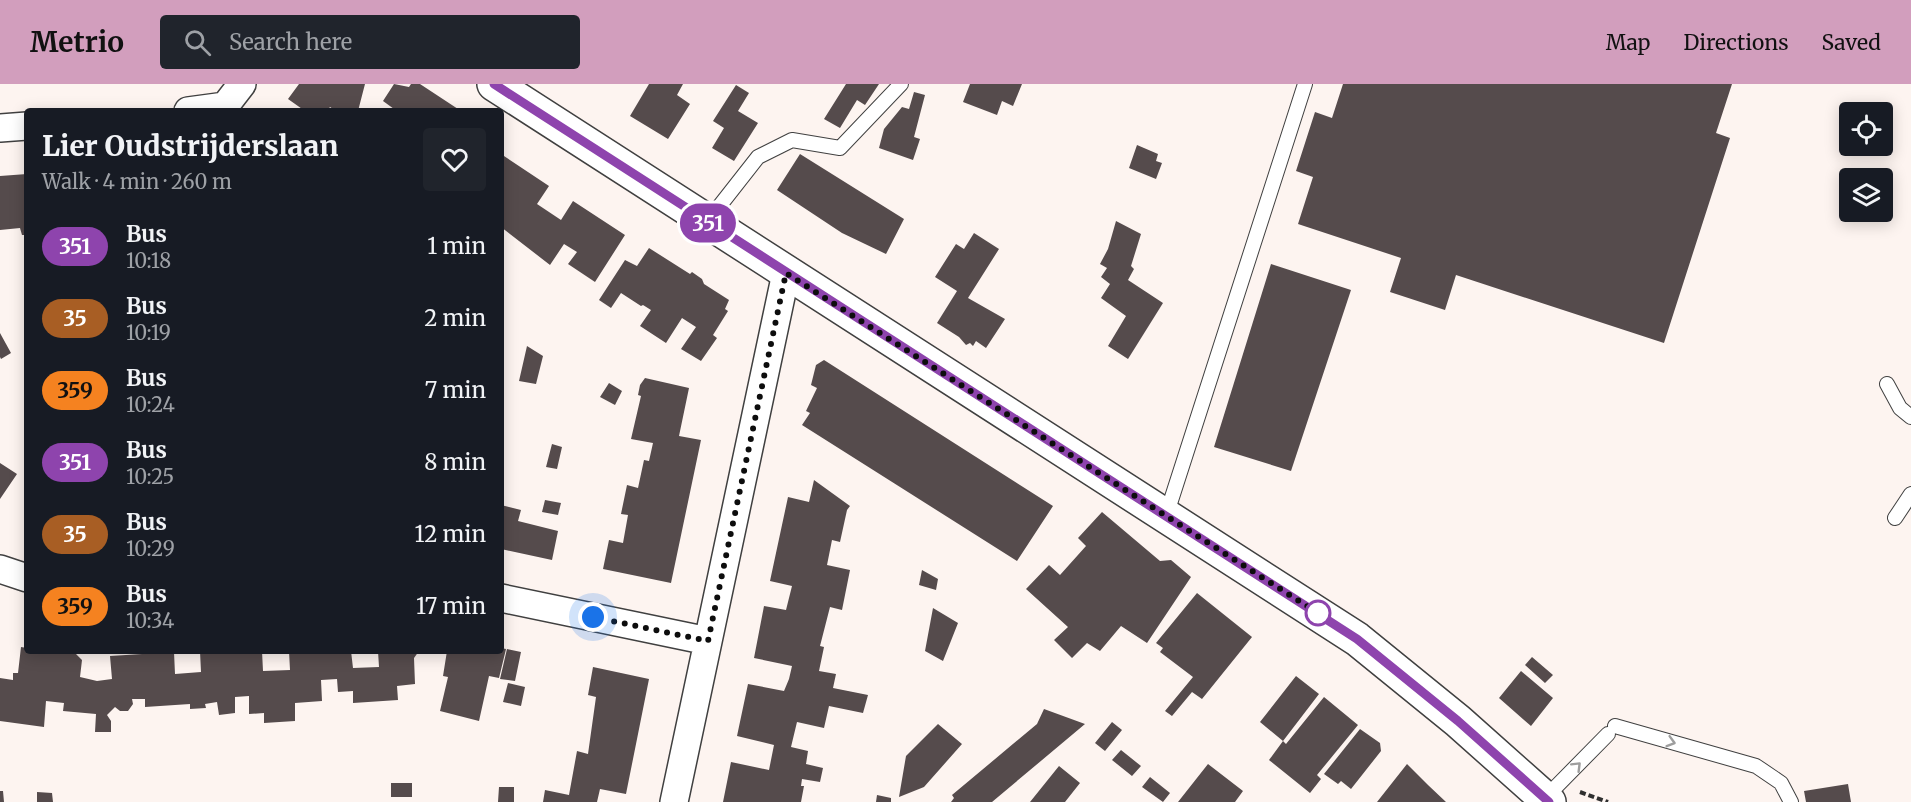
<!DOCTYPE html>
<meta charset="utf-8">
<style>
:root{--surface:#171b24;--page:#20242c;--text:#f1f3f6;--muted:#9ea1a6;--accent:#d29ebd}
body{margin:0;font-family:Merriweather,serif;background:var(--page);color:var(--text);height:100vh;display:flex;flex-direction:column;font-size:22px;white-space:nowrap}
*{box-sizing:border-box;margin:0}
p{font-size:20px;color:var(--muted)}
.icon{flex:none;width:33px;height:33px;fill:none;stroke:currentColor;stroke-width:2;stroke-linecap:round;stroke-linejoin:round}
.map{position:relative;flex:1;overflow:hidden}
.side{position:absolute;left:24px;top:24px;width:480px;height:546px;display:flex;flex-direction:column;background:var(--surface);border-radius:6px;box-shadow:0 3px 15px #0003}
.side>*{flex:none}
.badge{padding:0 12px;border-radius:20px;font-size:21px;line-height:39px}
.tools{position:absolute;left:1839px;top:18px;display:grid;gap:12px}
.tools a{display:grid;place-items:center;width:54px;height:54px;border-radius:6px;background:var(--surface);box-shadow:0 3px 15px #0003;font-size:30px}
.you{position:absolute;width:30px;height:30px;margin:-15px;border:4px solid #fff;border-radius:50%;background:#1a73e8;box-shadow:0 0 0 9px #1a73e833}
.map>.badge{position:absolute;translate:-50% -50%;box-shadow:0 0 0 3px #fff}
.round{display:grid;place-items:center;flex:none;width:63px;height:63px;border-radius:6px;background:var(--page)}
.overview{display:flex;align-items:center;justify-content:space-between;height:102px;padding:0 18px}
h1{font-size:28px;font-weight:800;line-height:45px}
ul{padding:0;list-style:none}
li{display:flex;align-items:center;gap:18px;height:72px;padding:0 18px}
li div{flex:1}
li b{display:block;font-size:22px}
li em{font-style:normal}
li .badge{min-width:66px;font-weight:700;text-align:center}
header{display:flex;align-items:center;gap:36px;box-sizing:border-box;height:84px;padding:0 30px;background:var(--accent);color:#111}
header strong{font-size:28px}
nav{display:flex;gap:33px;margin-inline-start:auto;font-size:21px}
.search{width:420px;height:54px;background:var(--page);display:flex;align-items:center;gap:15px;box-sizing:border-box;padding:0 21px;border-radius:6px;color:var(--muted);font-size:22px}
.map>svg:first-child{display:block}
</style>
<header>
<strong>Metrio</strong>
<div class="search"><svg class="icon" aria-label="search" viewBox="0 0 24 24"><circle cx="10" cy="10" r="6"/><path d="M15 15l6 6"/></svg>Search here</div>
<nav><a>Map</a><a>Directions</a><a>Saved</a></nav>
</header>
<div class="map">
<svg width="1911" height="718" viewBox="0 0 1911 718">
<rect width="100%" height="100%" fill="#fdf4f0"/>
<path fill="#554b4c" d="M299 0H365L358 27H336L330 23 327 27H305L288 15Z
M394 0 409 3 411 0H420L458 25 456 27H392L394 25 383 17Z
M649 0H683L677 11 690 20 668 55 630 32Z
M846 0H879L865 21 857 16 840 44 824 35Z
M970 0H1022L1013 22 1002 17 997 31 963 18Z
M1343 0H1732L1716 49 1730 54 1664 259 1456 191 1445 226 1390 208 1401 174 1298 140 1313 93 1296 87 1315 28 1332 34Z
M736 1 749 9 738 27 758 39 734 77 712 64 724 44 713 37Z
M914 8 925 11 914 53 920 55 913 76 879 64 884 45 902 23 909 25Z
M1137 61 1158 70 1156 77 1162 79 1156 95 1129 84Z
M501 70 549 102 537 120 561 136 573 117 625 151 595 198 568 180 577 168 564 160 550 181 501 143Z
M800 70 904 135 886 170 842 149 777 106Z
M27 90V151H22L20 144 0 146V92Z
M1116 137 1141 150 1131 182 1134 185 1128 196 1163 219 1128 275 1108 262 1126 232 1101 214 1110 200 1101 193 1107 184 1100 180 1108 165Z
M974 149 999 165 968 214 1005 235 986 264 976 257 973 262 970 259 966 261 959 253 937 239 957 207 935 193 956 160 964 165Z
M649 164 690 190 692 188 702 195 704 200 729 216 725 225 728 227 713 251 717 254 701 277 681 265 696 243 682 234 666 259 640 242 651 226 643 221 641 222 621 209 611 224 599 216 625 176 637 182Z
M1271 180 1351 206 1291 387 1214 363Z
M0 249 11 269 1 275 0 273Z
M527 262 543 272 536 300 519 297Z
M824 276 1053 422 1017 477 802 341 810 329 806 327 817 304 811 301 816 281Z
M645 294 689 304 679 352 701 356 671 499 603 485 609 456 623 459 628 431 621 430 627 401 638 404 644 376 649 377 653 359 631 355 641 312 638 311 640 301Z
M609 299 622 307 615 321 600 313Z
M552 360 562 363 557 385 546 383Z
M0 379 17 390 0 415Z
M814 396 850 422 847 426 840 458 832 456 827 481 850 486 842 526 830 523 820 562 824 563 819 587 836 590 833 604 868 611 863 629 829 622 824 644 797 638 791 663 808 667 806 680 823 684 820 698 802 695 801 702H804L801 718H723L731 678 769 686 774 661 737 652 748 600 784 607 789 595 792 582 754 574 764 522 786 526 792 502 770 497 788 413 809 418Z
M545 416 561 419 558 431 542 428Z
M501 421 521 426 518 437 558 447 552 476 501 465Z
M1102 428 1160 477 1171 476 1191 493 1147 559 1121 542 1100 567 1087 559 1072 574 1054 556 1068 543 1026 505 1049 481 1060 491 1086 462 1078 454Z
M922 486 938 495 936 506 919 501Z
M1197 509 1252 553 1202 615 1192 608 1172 632 1165 627 1193 593 1160 568 1163 564 1156 559Z
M933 524 958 539 943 577 925 567Z
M21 563 27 564V567L76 570 82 576 80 593 97 597 112 595 110 572 174 568 175 590 201 588 200 567H262L263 587 290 586 289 567H351L353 584 379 583 378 567H419L414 574 415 600 397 602 398 616 353 619V607L338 608 337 595 321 596 322 617 295 619V637L264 639V629L249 630V612L235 613V629L219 631 217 618 205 620 206 624 190 625V620L145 623V615H132L133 620 128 627H120L115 623 107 631 111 637V648H95L96 630 63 627 64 619 46 617 44 643 0 637V594L13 596V589H18Z
M501 564 506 565 499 594 489 592 479 637 440 627 448 593 443 592 447 567H501Z
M507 565 521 568 515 597 500 595Z
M1532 573 1553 591 1545 599 1525 581Z
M593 583 649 595 626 710 600 705 597 718H543L545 706 569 711 577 667 588 670 596 613 588 611Z
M1521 587 1553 614 1531 642 1499 614Z
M1296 592 1319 610 1283 657 1286 660 1324 613 1358 641 1317 691 1321 695 1310 709 1269 676 1283 657 1260 638Z
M508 599 525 603 521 622 503 618Z
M1044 625 1085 640 992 718H951L954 714 952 711 1037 640Z
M1112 638 1122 646 1105 667 1095 659Z
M938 640 962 660 924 703 899 713 906 672Z
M1360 645 1380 659 1381 667 1351 705 1341 697 1338 700 1324 690Z
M1121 666 1141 682 1132 692 1112 676Z
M1208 680 1243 707 1235 718H1178Z
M1407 680 1428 701 1446 718H1377Z
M1059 682 1080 699 1065 718H1030Z
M1150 693 1170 709 1163 718 1142 703Z
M391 699H412V713H391Z
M1848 700 1851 718H1806L1804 707Z
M499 703H514V718H498Z
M0 707H3L4 718H0Z
M37 708 52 709 53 718H37Z
M877 711 891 714V718H876Z"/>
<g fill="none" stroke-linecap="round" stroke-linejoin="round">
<defs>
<path id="service" d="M707 138 758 73 792 56 840 64 901 0
M1887 300 1900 324 1911 333
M1166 432 1305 0
M1895 434 1911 410
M1615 642 1756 682 1781 699 1791 718
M1545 714 1608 650"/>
<path id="minor" d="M188 27 225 22 242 0
M0 44 27 42
M0 485 27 494
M501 514 708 557
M674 718 786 189"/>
<path id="tertiary" d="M494 0 1357 555 1458 637 1549 718"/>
</defs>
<use href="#service" stroke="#404040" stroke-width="16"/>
<use href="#minor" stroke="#404040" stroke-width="30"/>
<use href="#tertiary" stroke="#404040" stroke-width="36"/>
<path stroke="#2f2f2f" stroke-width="4" stroke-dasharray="6 3" stroke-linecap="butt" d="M1580 708 1608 718"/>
<use href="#service" stroke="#fff" stroke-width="14"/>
<use href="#minor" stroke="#fff" stroke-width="27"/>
<use href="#tertiary" stroke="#fff" stroke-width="33"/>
</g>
<defs><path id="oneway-chevron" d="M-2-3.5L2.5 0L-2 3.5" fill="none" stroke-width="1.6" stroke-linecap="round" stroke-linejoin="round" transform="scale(1.5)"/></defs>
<g stroke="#9e9e9e">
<use href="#oneway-chevron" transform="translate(1671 658) rotate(16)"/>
<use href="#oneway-chevron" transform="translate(1577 682) rotate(-45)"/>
</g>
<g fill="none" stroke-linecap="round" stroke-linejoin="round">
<defs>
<path id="line" d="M494 0 1357 555 1458 637 1549 718"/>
</defs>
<use href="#line" stroke="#fff" stroke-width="14"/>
<use href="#line" stroke="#8e44ad" stroke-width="9"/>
<path stroke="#0d0d0d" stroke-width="6" stroke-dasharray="0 10.8" d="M593 533 708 557 786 189 1321 531 1318 529"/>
</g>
<circle fill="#fff" stroke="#8e44ad" stroke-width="3" cx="1318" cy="529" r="12"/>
</svg>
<div class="tools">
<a><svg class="icon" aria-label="locate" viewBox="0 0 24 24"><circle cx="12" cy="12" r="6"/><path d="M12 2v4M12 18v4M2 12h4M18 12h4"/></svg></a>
<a><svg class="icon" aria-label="layers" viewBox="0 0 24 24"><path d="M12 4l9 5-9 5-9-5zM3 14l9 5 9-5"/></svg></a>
</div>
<div class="you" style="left:593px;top:533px"></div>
<b class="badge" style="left:708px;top:139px;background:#8e44ad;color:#fff">351</b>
<section class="side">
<div class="overview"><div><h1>Lier Oudstrijderslaan</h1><p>Walk · 4 min · 260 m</p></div><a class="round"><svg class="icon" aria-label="heart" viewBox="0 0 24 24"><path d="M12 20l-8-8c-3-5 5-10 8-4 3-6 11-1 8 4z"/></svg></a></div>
<ul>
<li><span class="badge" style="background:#8e44ad;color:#fff">351</span><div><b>Bus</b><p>10:18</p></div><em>1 min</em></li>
<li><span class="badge" style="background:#a85e24;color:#fff">35</span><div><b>Bus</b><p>10:19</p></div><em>2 min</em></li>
<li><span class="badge" style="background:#f58220;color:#111">359</span><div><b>Bus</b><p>10:24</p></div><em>7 min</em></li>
<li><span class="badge" style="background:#8e44ad;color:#fff">351</span><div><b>Bus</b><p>10:25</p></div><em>8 min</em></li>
<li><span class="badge" style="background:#a85e24;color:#fff">35</span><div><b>Bus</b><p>10:29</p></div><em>12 min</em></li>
<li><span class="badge" style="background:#f58220;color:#111">359</span><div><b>Bus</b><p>10:34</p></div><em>17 min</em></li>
</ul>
</section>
</div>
